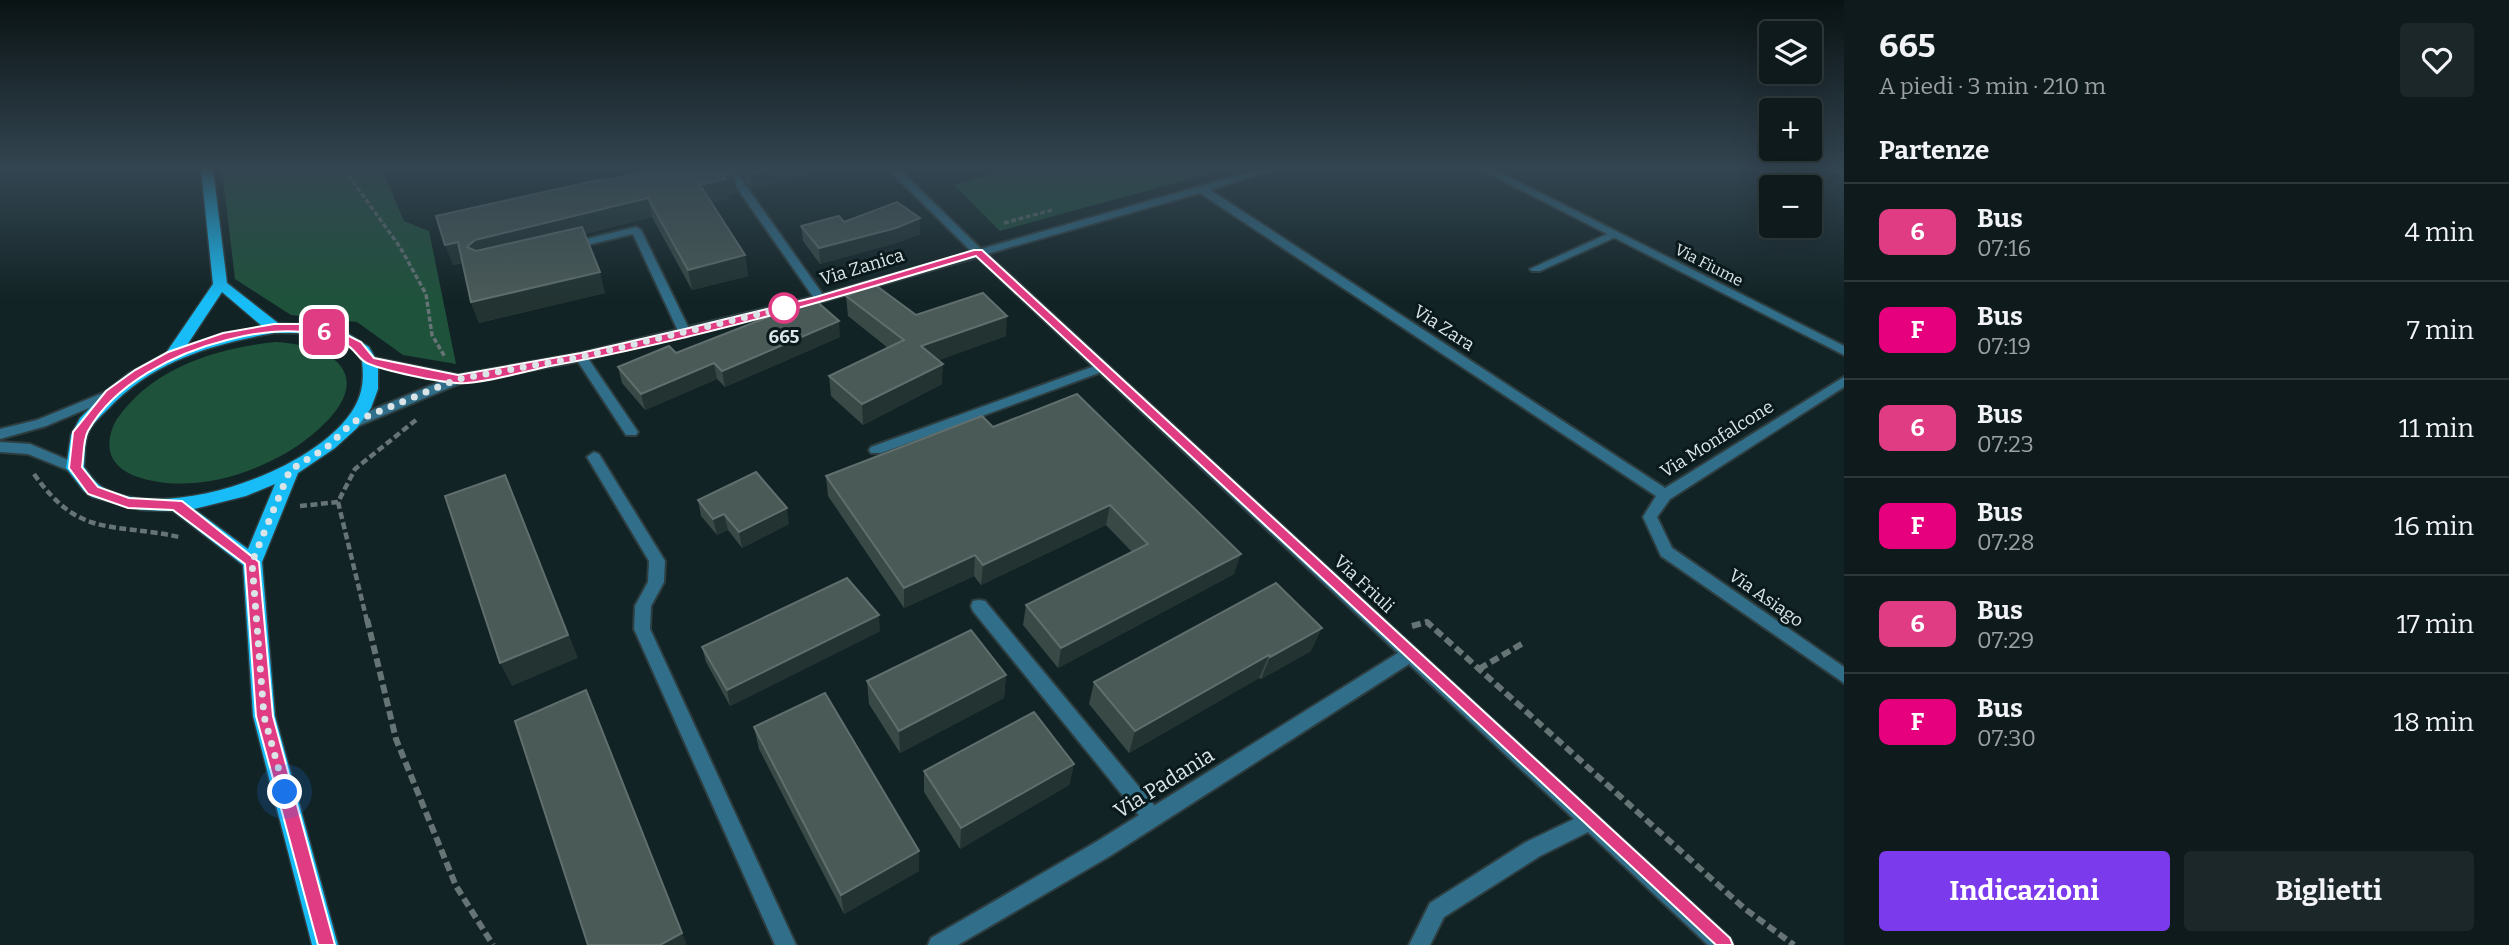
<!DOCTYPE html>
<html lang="it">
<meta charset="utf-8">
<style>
:root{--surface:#0e1a1c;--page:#1c2729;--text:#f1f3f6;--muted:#9ba1a3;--line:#2e383b;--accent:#7c3aed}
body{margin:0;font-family:Bitter,serif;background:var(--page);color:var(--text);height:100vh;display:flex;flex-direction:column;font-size:26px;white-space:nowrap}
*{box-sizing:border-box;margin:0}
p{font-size:23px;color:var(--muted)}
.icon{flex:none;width:38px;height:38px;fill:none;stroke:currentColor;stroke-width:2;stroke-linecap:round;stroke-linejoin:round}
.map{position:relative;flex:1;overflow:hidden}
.panel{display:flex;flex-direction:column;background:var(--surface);width:665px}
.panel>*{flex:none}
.badge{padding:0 14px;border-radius:10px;font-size:24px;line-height:46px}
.fabs{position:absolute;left:1759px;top:21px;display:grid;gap:14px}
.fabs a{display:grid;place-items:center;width:63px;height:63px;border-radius:7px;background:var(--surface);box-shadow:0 7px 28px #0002,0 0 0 2px var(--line);font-size:35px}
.you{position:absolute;width:35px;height:35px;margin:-18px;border:5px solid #fff;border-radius:50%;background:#1a73e8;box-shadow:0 0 0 10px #1a73e833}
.map>.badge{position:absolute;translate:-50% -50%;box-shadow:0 0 0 4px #fff}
h2{padding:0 35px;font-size:26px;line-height:63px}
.round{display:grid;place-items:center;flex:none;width:74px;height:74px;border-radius:7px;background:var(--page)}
.headline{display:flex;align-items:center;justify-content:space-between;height:119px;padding:0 35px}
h1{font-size:33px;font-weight:700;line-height:52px}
.primary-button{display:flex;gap:14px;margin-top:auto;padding:14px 35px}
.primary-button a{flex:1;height:80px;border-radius:7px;background:var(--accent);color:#fff;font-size:28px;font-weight:700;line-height:80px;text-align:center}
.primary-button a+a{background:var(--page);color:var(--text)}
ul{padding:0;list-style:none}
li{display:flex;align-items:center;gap:21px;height:98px;padding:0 35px;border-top:2px solid var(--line)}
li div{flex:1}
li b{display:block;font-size:26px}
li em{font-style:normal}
li .badge{min-width:77px;font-weight:700;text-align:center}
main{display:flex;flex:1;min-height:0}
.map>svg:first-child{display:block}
</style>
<main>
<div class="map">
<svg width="1844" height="945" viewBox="0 0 1844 945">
<rect width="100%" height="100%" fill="#122325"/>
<path fill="#1f523b" d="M222 169H382L404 221 429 231 456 364 403 355 357 322 291 315 235 279Z
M1009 169H1226L1000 231 954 185Z
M275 342C345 346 375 383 313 434 274 467 210 490 159 482 142 479 123 475 113 459 106 447 110 430 117 419 152 368 216 348 275 342Z"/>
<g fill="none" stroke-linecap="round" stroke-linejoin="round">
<defs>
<path id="service" d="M724 169H734L826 299 824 301H816Z
M636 227 641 230 691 333 689 336 685 337 679 333 633 234 570 249 565 246 566 244Z
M1614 231 1618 232V236L1540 271H1532L1530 269Z
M581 353 585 354 636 429 638 432 636 435H626L575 357Z
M1103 363 1109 367 1107 370 881 453H871L869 450 871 447Z
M979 600 985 601 1159 811 1161 817 1159 823 1152 826 1145 823 973 611 971 606 973 601Z"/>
<path id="minor" d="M888 169H899L981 249 1260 169H1276L1210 190 1665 488 1844 377V387L1670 499 1657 517 1672 548 1844 667V683L1661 556 1643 517 1656 496 1200 193 987 254 1730 938 1733 945H1708L1588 832 1540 856 1444 917 1430 945H1409L1430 903 1526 842 1574 819 1409 664 1110 856 958 945H928L931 938 1096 842 1398 653 977 257 824 301 581 361 461 383 358 426 353 427 346 423 348 420 444 380 366 364 364 361 366 358 370 357 458 375 581 353 817 296 972 252Z
M1480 169H1493L1844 346V355Z
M1829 169 1844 170V176L1831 171Z
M594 452 599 454 665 561 664 582 651 606 650 629 796 945H775L634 629 635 606 648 582 649 561 587 457Z"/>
<path id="tertiary" d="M110 390 116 394 115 397 46 426 0 439V429L37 420Z
M0 442 30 444 80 465 82 468 75 473 28 454 0 452Z"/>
<path id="primary" d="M201 169H213L227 283 278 323 313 325 347 333 369 347 378 363V389L371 408 357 428 335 448 298 473 262 562 275 716 338 945H312L253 716 243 565 173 511 141 510 92 497 84 491 66 468 71 435 80 418 110 388 129 373 166 353 213 284ZM222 292 262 326 187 345ZM274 333C305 333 344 331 362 361 364 378 363 393 354 408 318 470 166 524 102 487 94 482 89 473 84 467 85 454 84 440 90 429 95 421 102 415 108 409 153 361 212 344 274 333ZM275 484 248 549 194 509 246 496Z"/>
</defs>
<use href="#service" stroke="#2e3e40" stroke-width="4"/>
<use href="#minor" stroke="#2e3e40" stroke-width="4"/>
<use href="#tertiary" stroke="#2e3e40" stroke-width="4"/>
<use href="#primary" stroke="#2e3e40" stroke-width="3"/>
<path stroke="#667476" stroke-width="3.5" stroke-dasharray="5 2.5" stroke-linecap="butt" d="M344 169 400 247 426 294 432 335 445 357
M1004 223 1052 210"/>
<path stroke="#667476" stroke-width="4.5" stroke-dasharray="7 3.5" stroke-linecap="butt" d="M34 474C80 539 111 522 179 537
M300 506 338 502
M367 621 338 502 355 469 416 420"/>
<path stroke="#667476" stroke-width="6" stroke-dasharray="9 4.5" stroke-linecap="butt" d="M367 619 396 739 456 886 493 945
M1412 626 1427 622 1745 909 1794 945
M1479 669 1525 642"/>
<use href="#service" fill="#306e8a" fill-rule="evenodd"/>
<use href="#minor" fill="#306e8a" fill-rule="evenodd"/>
<use href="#tertiary" fill="#306e8a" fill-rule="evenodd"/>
<use href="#primary" fill="#18bdf8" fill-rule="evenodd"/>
</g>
<path fill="#384946" d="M737 169H814L815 174 752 189Z
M734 173 737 193 728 195 729 199 711 203 745 255 748 276 692 290 652 217 585 234 605 293 479 323 471 302 463 263 453 265 604 181Z
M844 222 920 234 896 243 820 264 803 241 801 226Z
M846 296 916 315 1006 336 938 360 942 384 863 425 831 396 829 376 888 348 848 316Z
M840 337 725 387 717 379 645 410 622 383 618 367 676 353Z
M993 427 1234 574 1058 668 1023 625 1026 605 1132 552 1106 525 981 585 974 576 904 608 828 496 826 476Z
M698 500 789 524 742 548 728 530 717 535 701 516Z
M1276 583 1311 651 1261 679 1259 678 1129 753 1089 704 1094 682Z
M880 631 730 706 706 662 702 647Z
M1006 675 1004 698 900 753 869 704 867 681Z
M754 727 919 851V871L844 914 759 749Z
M1074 764 1069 785 960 849 924 792V771Z"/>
<path fill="#223332" d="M771 169H814L815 174 752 189 750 174Z
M734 173 737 193 728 195 729 199 703 205 700 185 723 176Z
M648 198 652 217 482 260 467 247 475 240Z
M920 218V234L896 243 820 264 819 248Z
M458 242 466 262 453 265 445 245Z
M745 255 748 276 692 290 688 270Z
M600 272 605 293 479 323 471 302Z
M1007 316 1006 336 921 367V346Z
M839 321 840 337 725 387 722 371Z
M714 363 717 379 645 410 641 394Z
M943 364 942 384 863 425 862 404Z
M515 499 578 658 512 686 500 663Z
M1110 505 1106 525 981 585 983 565Z
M787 508 789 524 742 548 739 532Z
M724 514 728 530 717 535 713 519Z
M1241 554 1234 574 1058 668 1061 648Z
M975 555 974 576 904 608V588Z
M879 615 880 631 730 706 727 690Z
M1322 628 1311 651 1261 679 1270 657Z
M1269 655 1259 678 1129 753 1135 731Z
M1006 675 1004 698 900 753 899 731Z
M586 690 596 712 687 945H660Z
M1074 764 1069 785 960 849 961 828Z
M919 851V871L844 914 841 895Z"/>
<path fill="#4a5a57" stroke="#606f6e" stroke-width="2" d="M654 169H732L734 173 723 176 726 179 700 185 745 255 688 270 648 198 475 240 467 247 476 251 582 227 600 272 471 302 458 242 445 245 436 216 602 179 604 181Z
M746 169H771L750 174Z
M897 202 920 218 896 228 819 248 801 226 839 216 844 222Z
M874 284 916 315 983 293 1007 316 921 346 943 364 862 404 829 376 904 340 846 296Z
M814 299 839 321 722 371 714 363 641 394 618 367 669 346 676 353Z
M1077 394 1241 554 1061 648 1026 605 1148 544 1110 505 983 565 975 555 904 588 826 476 982 416 993 427Z
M756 472 787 508 739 532 724 514 713 519 698 500Z
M505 475 568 635 500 663 445 496Z
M847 578 879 615 727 690 702 647Z
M1276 583 1322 628 1270 657 1269 655 1135 731 1094 682Z
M971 630 1006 675 899 731 867 681Z
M586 690 682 933 660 945H588L515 721Z
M825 693 919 851 841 895 754 727Z
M1034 712 1074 764 961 828 924 771Z"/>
<linearGradient id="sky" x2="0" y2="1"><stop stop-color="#0a1314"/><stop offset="0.56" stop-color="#334551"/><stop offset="1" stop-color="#334551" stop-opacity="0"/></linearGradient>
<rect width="1844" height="301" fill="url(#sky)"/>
<path fill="#e03c83" stroke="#fff" stroke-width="2" d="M974 250H982L1730 938 1733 945H1716L976 256C836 298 695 340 550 366 528 371 477 385 457 383 438 382 386 371 369 364 359 361 355 348 345 344 309 325 265 330 227 340 175 353 115 383 88 431 83 440 84 456 82 467L98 487 129 498 182 501 259 562 273 716 335 945H318L256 716 245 564 173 510 128 508 88 494 69 468 73 432 106 391 135 370 168 352 223 333 274 324H307L339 331 361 342 374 358 458 375 581 353 685 329 816 297Z"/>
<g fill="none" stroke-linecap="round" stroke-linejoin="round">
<path stroke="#dbe5e7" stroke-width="7" stroke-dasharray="0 12.6" d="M285 792 264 716 252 562 290 470 326 448 353 422 458 379 581 357 784 308"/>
</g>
<circle fill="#fff" stroke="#e03c83" stroke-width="3.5" cx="784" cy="308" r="14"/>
<g text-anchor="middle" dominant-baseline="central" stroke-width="6" stroke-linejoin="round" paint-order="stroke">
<g font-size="16" fill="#dbe5e7" stroke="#09191c">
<text transform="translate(1709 265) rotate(27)">Via Fiume</text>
</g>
<g font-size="18" fill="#dbe5e7" stroke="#09191c">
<text transform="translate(862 267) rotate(-17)">Via Zanica</text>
<text transform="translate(1444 328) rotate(33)">Via Zara</text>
<text transform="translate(1717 439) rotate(-32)">Via Monfalcone</text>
<text transform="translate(1364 584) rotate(43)">Via Friuli</text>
<text transform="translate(1766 598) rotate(35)">Via Asiago</text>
</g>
<g font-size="18" font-weight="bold" fill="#dbe5e7" stroke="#09191c">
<text x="784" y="337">665</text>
</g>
<g font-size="21" fill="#dbe5e7" stroke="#09191c">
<text transform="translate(1164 783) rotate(-32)">Via Padania</text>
</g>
</g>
</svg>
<div class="fabs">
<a><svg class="icon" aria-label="layers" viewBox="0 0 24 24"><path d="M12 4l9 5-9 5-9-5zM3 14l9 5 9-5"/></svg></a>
<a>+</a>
<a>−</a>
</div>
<div class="you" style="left:285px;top:792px"></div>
<b class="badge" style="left:324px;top:332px;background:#e03c83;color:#fff">6</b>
</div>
<section class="panel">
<div class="headline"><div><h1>665</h1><p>A piedi · 3 min · 210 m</p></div><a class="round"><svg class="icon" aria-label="heart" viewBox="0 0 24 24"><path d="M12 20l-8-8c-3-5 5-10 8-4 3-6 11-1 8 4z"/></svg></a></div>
<h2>Partenze</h2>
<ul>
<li><span class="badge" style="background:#e03c83;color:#fff">6</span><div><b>Bus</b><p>07:16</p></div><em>4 min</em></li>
<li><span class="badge" style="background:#e6007e;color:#fff">F</span><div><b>Bus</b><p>07:19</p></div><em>7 min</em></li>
<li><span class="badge" style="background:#e03c83;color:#fff">6</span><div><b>Bus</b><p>07:23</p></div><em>11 min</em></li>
<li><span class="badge" style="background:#e6007e;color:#fff">F</span><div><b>Bus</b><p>07:28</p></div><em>16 min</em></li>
<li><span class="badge" style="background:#e03c83;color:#fff">6</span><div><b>Bus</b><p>07:29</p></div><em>17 min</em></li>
<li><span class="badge" style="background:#e6007e;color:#fff">F</span><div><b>Bus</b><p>07:30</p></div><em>18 min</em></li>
</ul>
<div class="primary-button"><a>Indicazioni</a><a>Biglietti</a></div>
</section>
</main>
